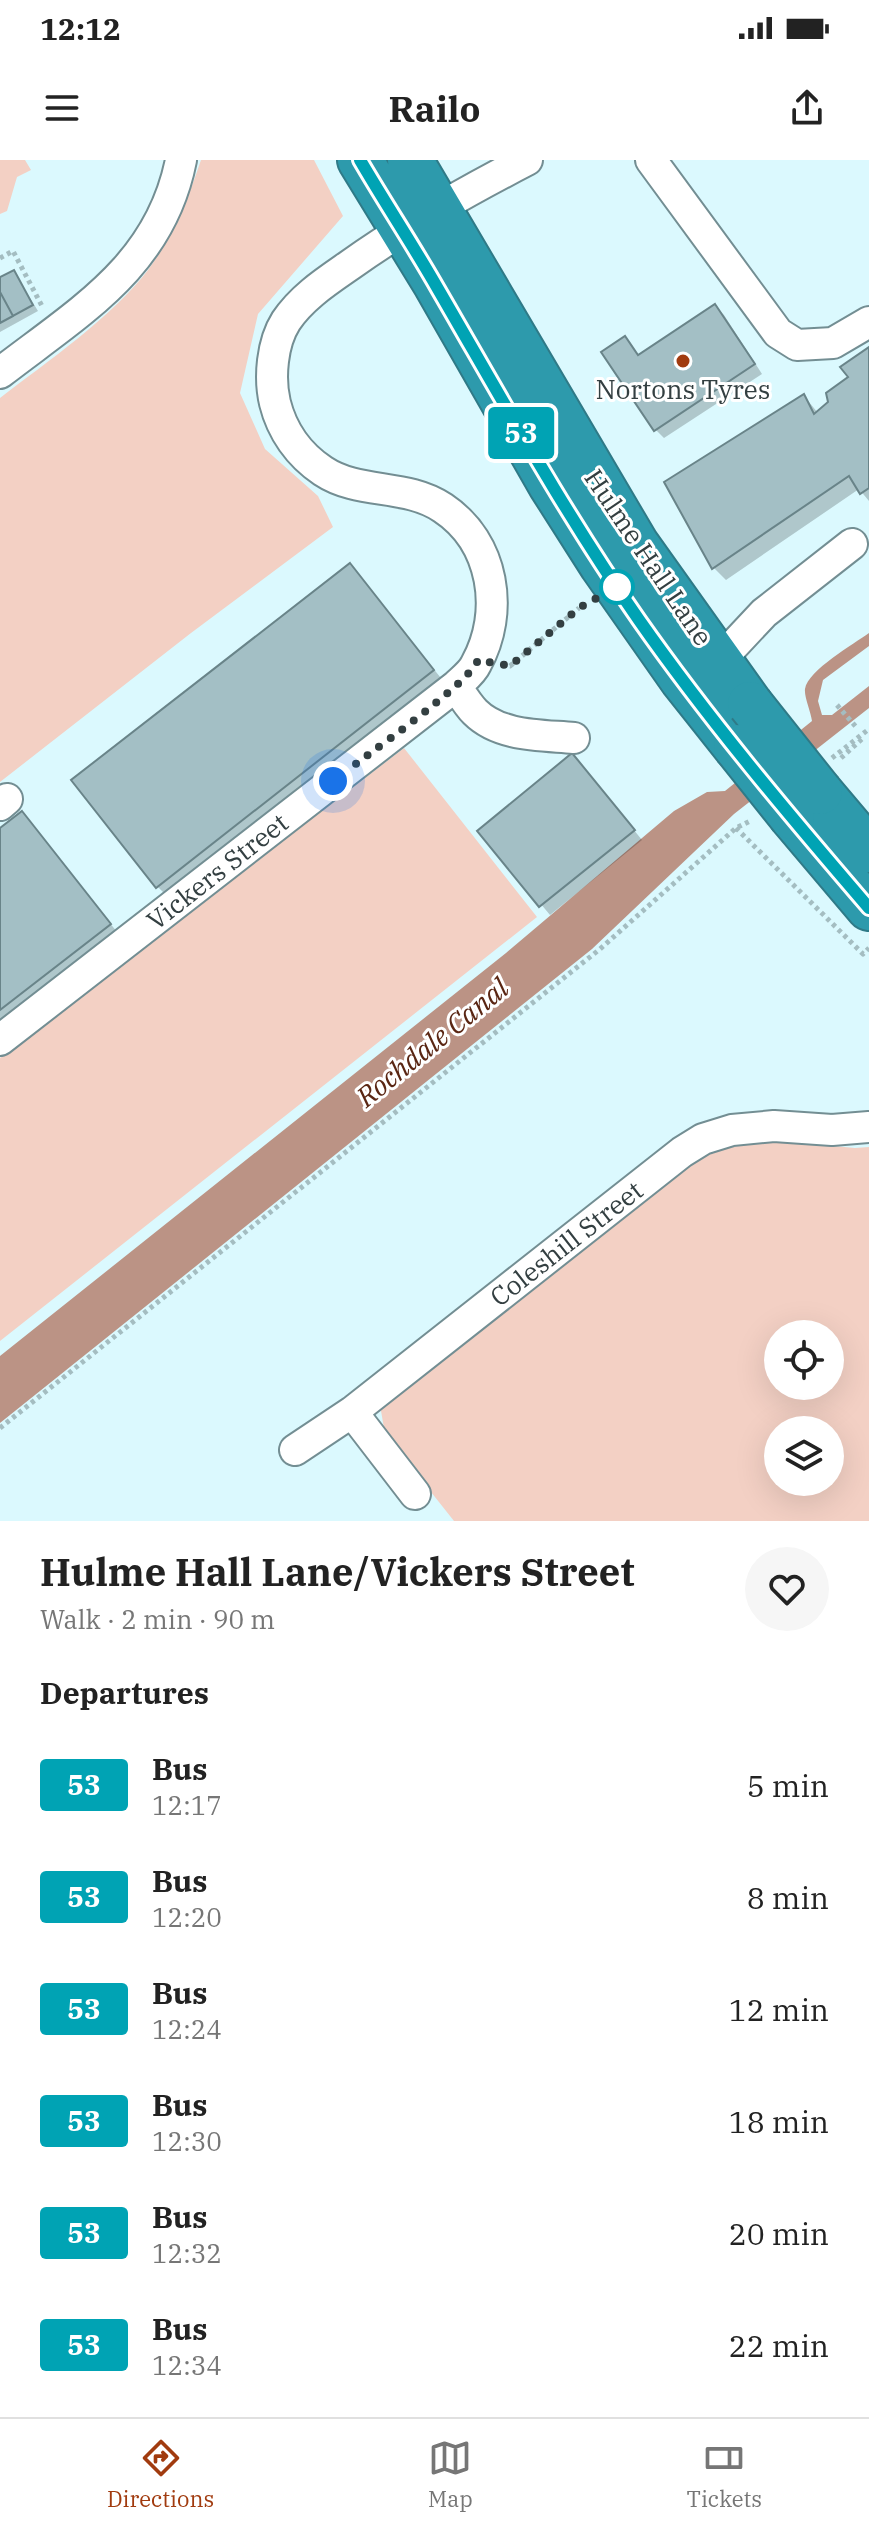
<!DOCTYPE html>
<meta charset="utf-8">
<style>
:root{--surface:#fff;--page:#f6f6f6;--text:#222;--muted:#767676;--line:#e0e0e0;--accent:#a13b0f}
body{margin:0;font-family:"IBM Plex Serif",serif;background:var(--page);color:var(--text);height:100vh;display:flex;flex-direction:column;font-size:30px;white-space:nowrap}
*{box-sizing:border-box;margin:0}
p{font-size:26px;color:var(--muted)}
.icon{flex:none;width:44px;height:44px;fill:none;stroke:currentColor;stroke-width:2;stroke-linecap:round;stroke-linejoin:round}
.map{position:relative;height:1361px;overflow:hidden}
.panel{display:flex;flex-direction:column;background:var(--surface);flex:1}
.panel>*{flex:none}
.badge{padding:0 16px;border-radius:6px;font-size:28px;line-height:52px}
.buttons{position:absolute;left:764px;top:1160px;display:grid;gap:16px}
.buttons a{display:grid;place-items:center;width:80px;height:80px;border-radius:50%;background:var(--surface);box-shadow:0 8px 32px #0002;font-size:40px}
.you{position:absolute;width:40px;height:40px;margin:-20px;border:6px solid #fff;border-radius:50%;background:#1a73e8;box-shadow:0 0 0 12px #1a73e833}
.map>.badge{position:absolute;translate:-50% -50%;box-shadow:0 0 0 4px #fff}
h2{padding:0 40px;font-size:30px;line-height:72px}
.round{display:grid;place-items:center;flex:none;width:84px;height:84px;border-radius:42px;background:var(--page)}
.summary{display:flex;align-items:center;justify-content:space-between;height:136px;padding:0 40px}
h1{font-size:38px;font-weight:800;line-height:60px}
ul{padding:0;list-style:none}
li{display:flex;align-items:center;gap:24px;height:112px;padding:0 40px}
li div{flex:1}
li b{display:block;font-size:30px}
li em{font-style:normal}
li .badge{min-width:88px;font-weight:700;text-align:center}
.status{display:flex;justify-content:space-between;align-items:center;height:56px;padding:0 40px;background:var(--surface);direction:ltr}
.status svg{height:22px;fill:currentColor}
header{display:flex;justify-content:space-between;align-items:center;height:104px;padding:0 40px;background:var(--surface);font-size:36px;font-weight:800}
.dock{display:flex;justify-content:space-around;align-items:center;height:112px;border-top:2px solid var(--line);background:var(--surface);font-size:22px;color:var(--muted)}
.dock a{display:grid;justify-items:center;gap:4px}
.dock .current{color:var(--accent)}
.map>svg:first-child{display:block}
</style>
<div class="status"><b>12:12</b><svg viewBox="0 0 49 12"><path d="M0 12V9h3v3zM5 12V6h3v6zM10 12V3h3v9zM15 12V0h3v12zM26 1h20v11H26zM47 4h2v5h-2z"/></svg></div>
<header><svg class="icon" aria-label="menu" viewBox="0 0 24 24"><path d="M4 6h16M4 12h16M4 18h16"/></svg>Railo<svg class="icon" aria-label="share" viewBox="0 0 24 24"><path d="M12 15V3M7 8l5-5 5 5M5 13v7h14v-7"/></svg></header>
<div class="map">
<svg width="869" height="1361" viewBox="0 0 869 1361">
<rect width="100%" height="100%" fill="#dbf9fe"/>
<path fill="#f3d0c4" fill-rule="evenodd" d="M0 0H25L31 10 17 17 7 51 0 54Z
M201 0H314L343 56 258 154 240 233 265 289 318 336 333 367 191 473 0 622V238C48 201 111 158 148 110 172 77 188 39 201 0Z
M404 588 537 757 0 1181V898Z
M780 981 855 988 869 987V1361H454L385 1274 380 1245 667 1016 712 992 750 983ZM778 1174H830V1226H778ZM778 1270H830V1322H778Z"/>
<path fill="#bb9385" d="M869 473V486L823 520 818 541 822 555H832L869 526V548L734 654 592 789 0 1263V1196L506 793 674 651 707 632 725 631 812 561C811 552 804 537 805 529 808 510 854 484 869 473Z"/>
<path fill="#0003" d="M14 112 38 151 0 172V120Z
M715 146 724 155 762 214 664 278 655 269 625 179 640 196Z
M869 189V341L859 329 726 420 714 408 804 236 818 253 851 218Z
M349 405 445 523 169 738 157 726Z
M581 605 642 680 550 755 480 671Z
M22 653 121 777 0 871V671Z"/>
<path fill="#a3bfc5" stroke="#698489" stroke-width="2" d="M14 110 33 145 13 156 0 132V117Z
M0 132 13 156 0 163Z
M715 144 755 204 654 271 601 192 625 176 638 195Z
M869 187V328L860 334 849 316 712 409 664 322 804 234 814 254 828 242 826 233 848 217 840 207Z
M350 403 434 510 156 728 71 620Z
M572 593 635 670 539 747 477 671Z
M22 651 111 764 0 850V668Z"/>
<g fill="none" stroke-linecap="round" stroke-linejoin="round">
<defs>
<path id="minor" d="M651 0 778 173 797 185 833 183 869 162
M0 213C80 151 160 106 181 0
M719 501 764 453 852 384
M456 526C462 535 468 545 475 552 500 577 542 575 574 578
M0 645 7 639
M0 880 456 526C462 520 472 513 476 504 505 452 494 382 443 348 406 323 359 335 323 311 299 295 282 271 275 243 269 218 272 183 286 161 302 137 327 121 350 105 406 65 465 32 527 0
M352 1252 415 1334
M295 1290 352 1252 682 992 703 979 732 970 774 966 832 970 869 967"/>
<path id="highway" d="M360 0 436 124 551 325 602 405 682 519 736 587
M410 0 636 384 750 544
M820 632 869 690
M792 657 869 748"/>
</defs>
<use href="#minor" stroke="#738e93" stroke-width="34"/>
<use href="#highway" stroke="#2f7a87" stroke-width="48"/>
<path stroke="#a4bdc1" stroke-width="5" stroke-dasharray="4 4" stroke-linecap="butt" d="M0 98 13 91 43 148
M502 505 510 506 579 448
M837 545 857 568
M832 598 869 569
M841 598 863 578
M736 668 863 794 869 788
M0 1268 600 789 736 668 752 660"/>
<use href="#minor" stroke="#fff" stroke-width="30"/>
<use href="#highway" stroke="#2d9aac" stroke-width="44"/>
<defs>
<path id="highway-bridge" d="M750 544 820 632
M736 587 792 657"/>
</defs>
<use href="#highway-bridge" stroke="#2f7a87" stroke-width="48" stroke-linecap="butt"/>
<use href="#highway-bridge" stroke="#2d9aac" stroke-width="44"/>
</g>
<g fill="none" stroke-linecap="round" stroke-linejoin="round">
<defs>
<path id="line" d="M360 0C385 43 413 85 438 129 503 241 565 354 639 460 709 560 789 655 869 748"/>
</defs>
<use href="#line" stroke="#fff" stroke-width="18"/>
<use href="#line" stroke="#00a3b4" stroke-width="12"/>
<path stroke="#333f41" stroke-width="8" stroke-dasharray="0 14.4" d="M333 621C361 599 467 526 478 500L510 506 579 448 617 427"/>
</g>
<circle fill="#a13b0f" stroke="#fff" stroke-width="3" cx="683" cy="201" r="8"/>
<circle fill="#fff" stroke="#00a3b4" stroke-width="4" cx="617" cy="427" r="16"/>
<g text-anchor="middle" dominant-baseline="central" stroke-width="6" stroke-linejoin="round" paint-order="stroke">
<g font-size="26" fill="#333f41" stroke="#fff">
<text x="683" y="229">Nortons Tyres</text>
</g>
<g font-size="26" fill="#333f41" stroke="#fff">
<text transform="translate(649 397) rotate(56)">Hulme Hall Lane</text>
<text transform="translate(217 711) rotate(-38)">Vickers Street</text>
<text transform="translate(566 1083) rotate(-38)">Coleshill Street</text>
</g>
<g font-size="28" font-style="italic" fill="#5a2613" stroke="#fff">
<text transform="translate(432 882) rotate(-39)">Rochdale Canal</text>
</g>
</g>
</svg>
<div class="buttons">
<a><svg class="icon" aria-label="locate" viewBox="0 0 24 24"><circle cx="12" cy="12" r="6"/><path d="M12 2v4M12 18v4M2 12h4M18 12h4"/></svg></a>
<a><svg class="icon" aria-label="layers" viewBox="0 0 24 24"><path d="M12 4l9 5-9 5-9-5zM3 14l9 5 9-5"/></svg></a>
</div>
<div class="you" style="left:333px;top:621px"></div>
<b class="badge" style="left:521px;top:273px;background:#00a3b4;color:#fff">53</b>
</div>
<section class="panel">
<div class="summary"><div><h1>Hulme Hall Lane/Vickers Street</h1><p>Walk · 2 min · 90 m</p></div><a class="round"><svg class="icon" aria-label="heart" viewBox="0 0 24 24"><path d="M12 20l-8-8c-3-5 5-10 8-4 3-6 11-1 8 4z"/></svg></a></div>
<h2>Departures</h2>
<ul>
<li><span class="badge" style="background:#00a3b4;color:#fff">53</span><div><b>Bus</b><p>12:17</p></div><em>5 min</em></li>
<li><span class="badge" style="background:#00a3b4;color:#fff">53</span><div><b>Bus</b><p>12:20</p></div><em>8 min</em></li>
<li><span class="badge" style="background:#00a3b4;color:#fff">53</span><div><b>Bus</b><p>12:24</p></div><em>12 min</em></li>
<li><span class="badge" style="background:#00a3b4;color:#fff">53</span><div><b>Bus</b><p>12:30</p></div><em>18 min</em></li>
<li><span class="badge" style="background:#00a3b4;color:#fff">53</span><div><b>Bus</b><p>12:32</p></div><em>20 min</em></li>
<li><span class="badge" style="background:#00a3b4;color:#fff">53</span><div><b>Bus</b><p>12:34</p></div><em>22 min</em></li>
</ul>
</section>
<nav class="dock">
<a class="current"><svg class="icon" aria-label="directions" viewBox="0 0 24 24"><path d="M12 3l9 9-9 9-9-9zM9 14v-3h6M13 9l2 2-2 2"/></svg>Directions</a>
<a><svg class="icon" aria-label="map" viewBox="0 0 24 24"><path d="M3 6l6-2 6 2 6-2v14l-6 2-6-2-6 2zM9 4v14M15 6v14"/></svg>Map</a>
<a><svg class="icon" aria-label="tickets" viewBox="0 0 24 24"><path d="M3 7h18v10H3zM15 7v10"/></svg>Tickets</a>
</nav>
